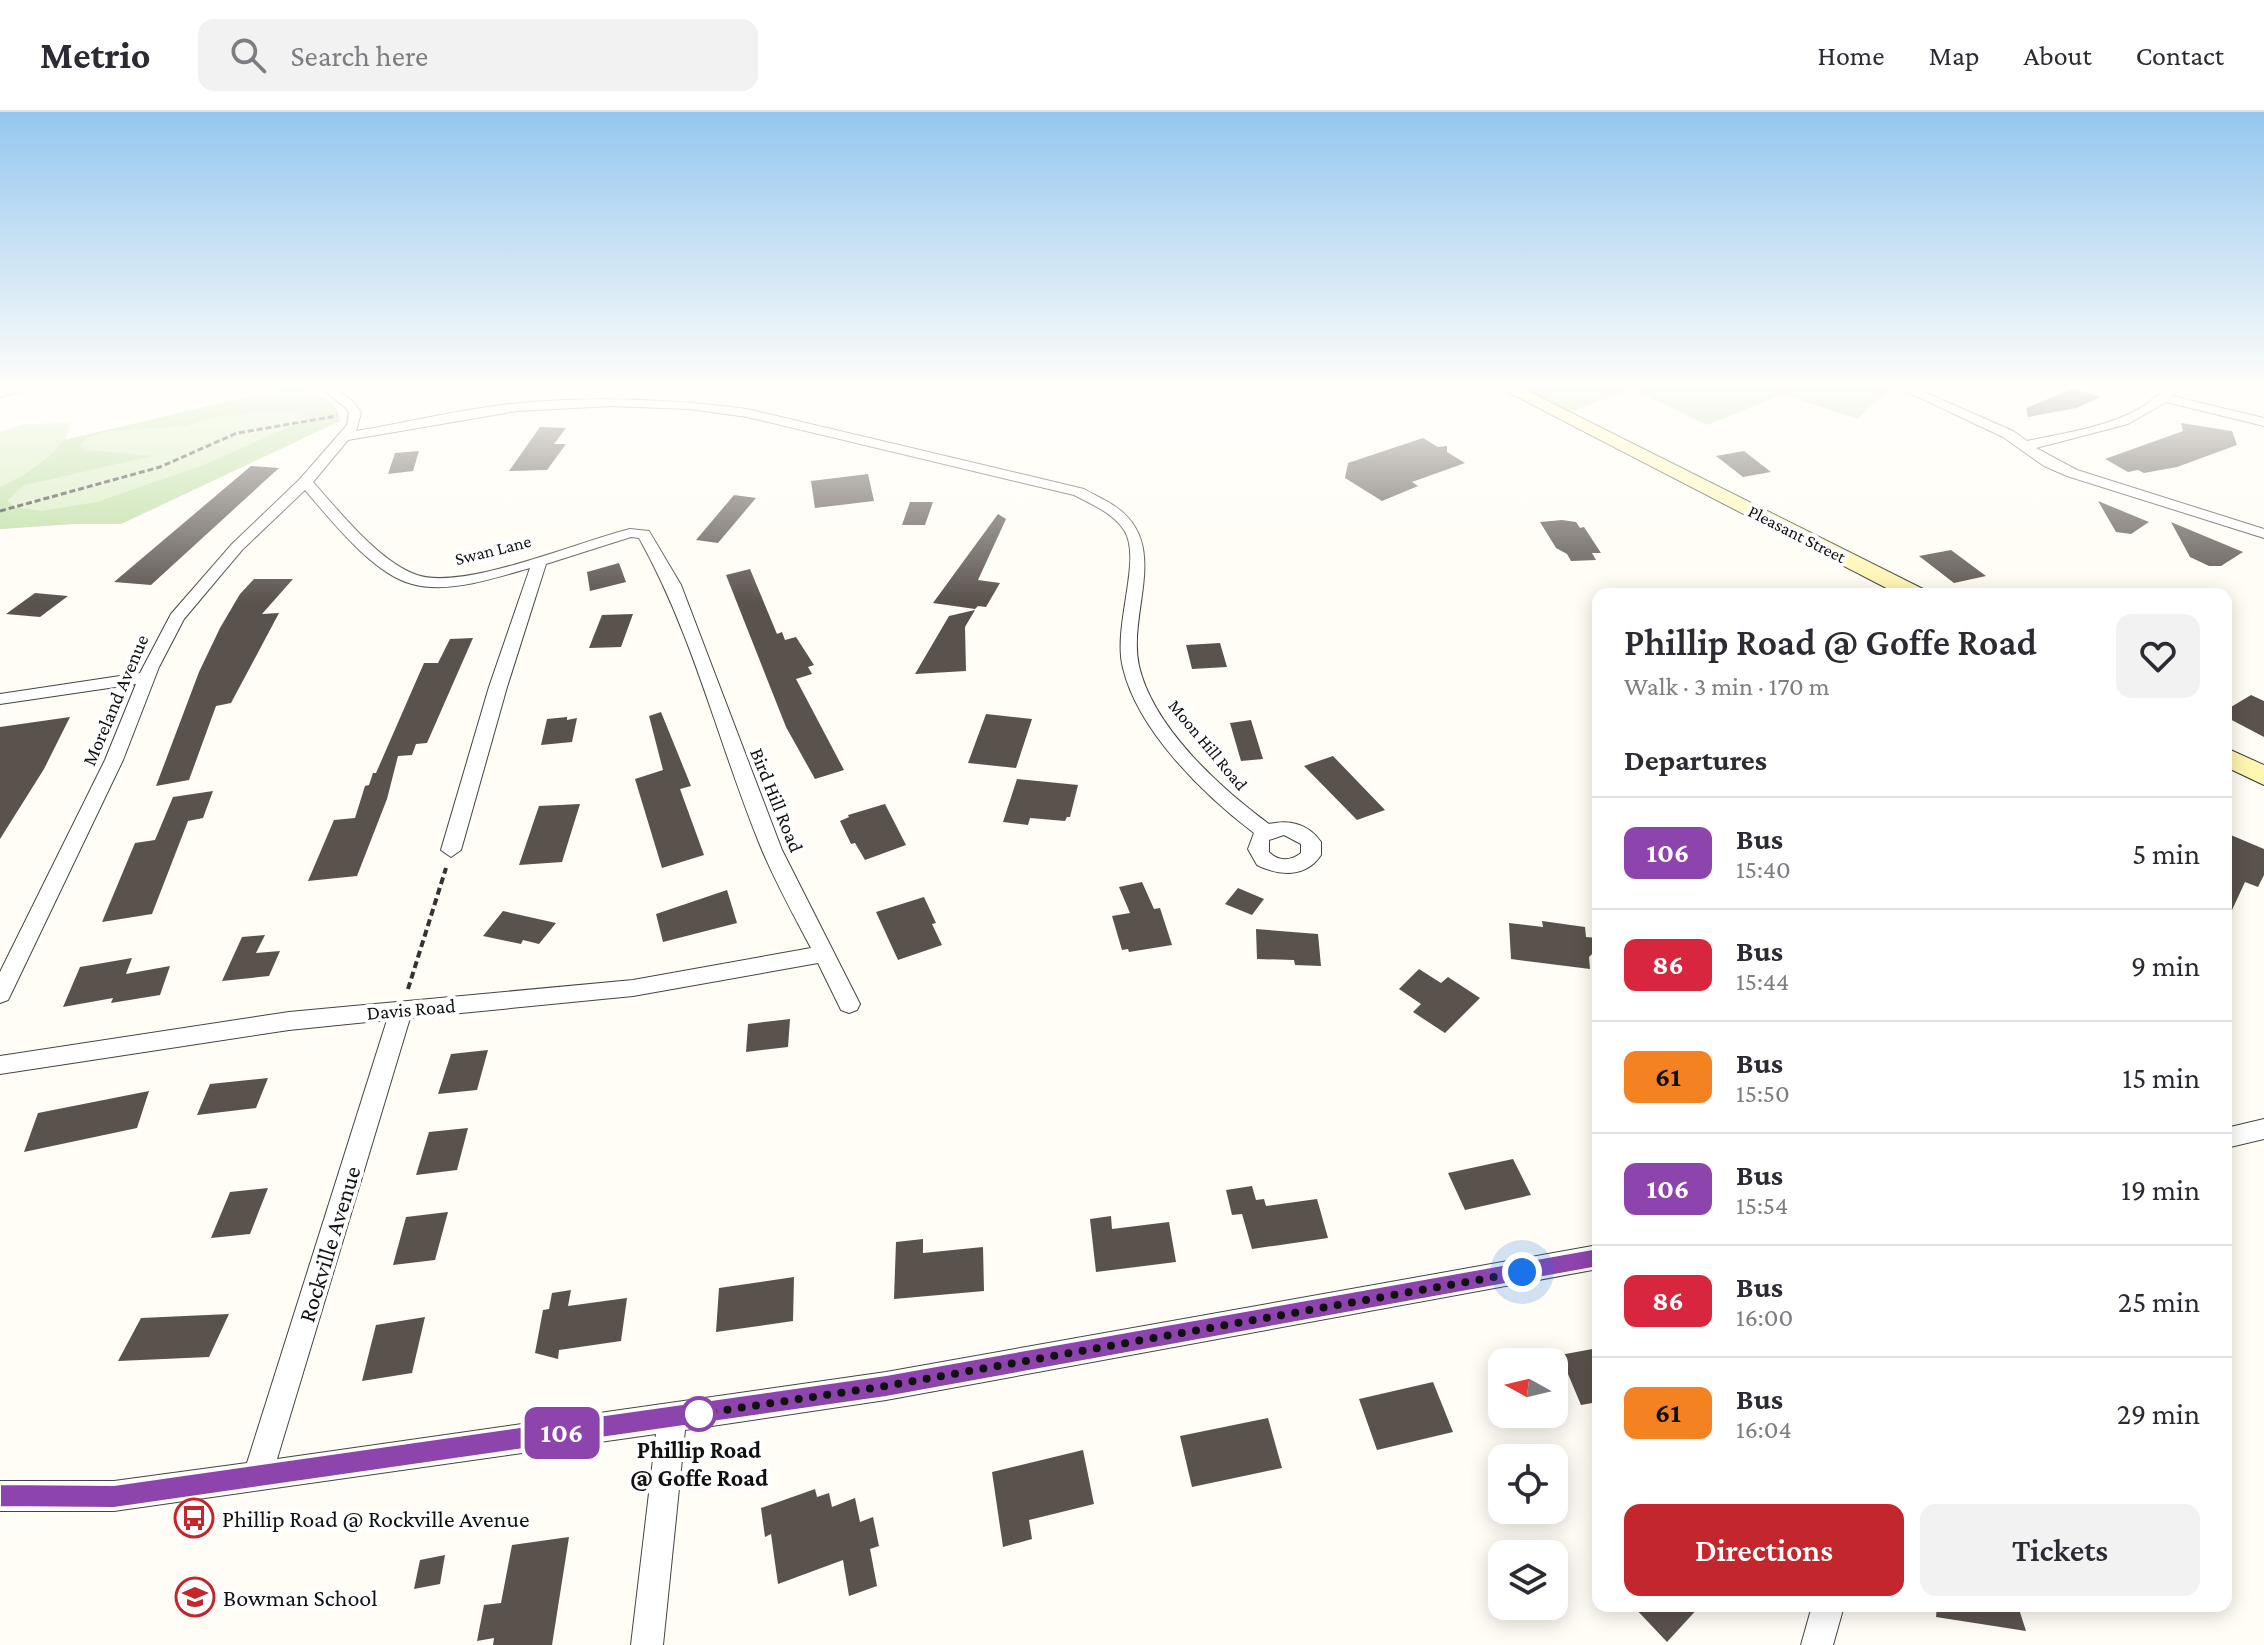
<!DOCTYPE html>
<meta charset="utf-8">
<style>
:root{--surface:#fff;--page:#f2f2f3;--text:#2b2b33;--muted:#7c7c81;--line:#e1e1e2;--accent:#c4262e}
body{margin:0;font-family:"Crimson Pro",serif;background:var(--page);color:var(--text);height:100vh;display:flex;flex-direction:column;font-size:30px;white-space:nowrap}
*{box-sizing:border-box;margin:0}
p{font-size:26px;color:var(--muted)}
.icon{flex:none;width:44px;height:44px;fill:none;stroke:currentColor;stroke-width:2;stroke-linecap:round;stroke-linejoin:round}
.map{position:relative;flex:1;overflow:hidden}
.side{position:absolute;left:1592px;top:476px;width:640px;height:1024px;display:flex;flex-direction:column;background:var(--surface);border-radius:16px;box-shadow:0 4px 20px #0003}
.side>*{flex:none}
.badge{padding:0 16px;border-radius:12px;font-size:28px;line-height:52px}
.needle{width:52px;rotate:278deg}
.tools{position:absolute;left:1488px;top:1236px;display:grid;gap:16px}
.tools a{display:grid;place-items:center;width:80px;height:80px;border-radius:16px;background:var(--surface);box-shadow:0 4px 20px #0003;font-size:40px}
.you{position:absolute;width:40px;height:40px;margin:-20px;border:6px solid #fff;border-radius:50%;background:#1a73e8;box-shadow:0 0 0 12px #1a73e833}
.map>.badge{position:absolute;translate:-50% -50%;box-shadow:0 0 0 4px #fff}
h2{padding:0 32px;font-size:30px;line-height:72px}
.round{display:grid;place-items:center;flex:none;width:84px;height:84px;border-radius:16px;background:var(--page)}
.overview{display:flex;align-items:center;justify-content:space-between;height:136px;padding:0 32px}
h1{font-size:38px;font-weight:600;line-height:60px}
.primary-button{display:flex;gap:16px;margin-top:auto;padding:16px 32px}
.primary-button a{flex:1;height:92px;border-radius:16px;background:var(--accent);color:#fff;font-size:32px;font-weight:600;line-height:92px;text-align:center}
.primary-button a+a{background:var(--page);color:var(--text)}
ul{padding:0;list-style:none}
li{display:flex;align-items:center;gap:24px;height:112px;padding:0 32px;border-top:2px solid var(--line)}
li div{flex:1}
li b{display:block;font-size:30px}
li em{font-style:normal}
li .badge{min-width:88px;font-weight:700;text-align:center}
header{display:flex;align-items:center;gap:48px;box-sizing:border-box;height:112px;padding:0 40px;background:var(--surface);border-bottom:2px solid var(--line)}
header strong{font-size:38px}
nav{display:flex;gap:44px;margin-inline-start:auto;font-size:28px}
.search{width:560px;height:72px;background:var(--page);display:flex;align-items:center;gap:20px;box-sizing:border-box;padding:0 28px;border-radius:16px;color:var(--muted);font-size:30px}
.map>svg:first-child{display:block}
</style>
<header>
<strong>Metrio</strong>
<div class="search"><svg class="icon" aria-label="search" viewBox="0 0 24 24"><circle cx="10" cy="10" r="6"/><path d="M15 15l6 6"/></svg>Search here</div>
<nav><a>Home</a><a>Map</a><a>About</a><a>Contact</a></nav>
</header>
<div class="map">
<svg width="2264" height="1533" viewBox="0 0 2264 1533">
<rect width="100%" height="100%" fill="#fffdf5"/>
<path fill="#d5ebbd" d="M286 276C306 276 339 285 340 309L121 412H73L0 417V320L23 312 69 311 70 316 65 328Z"/>
<path fill="#b9dc9c" fill-rule="evenodd" d="M286 276C306 276 339 285 340 309L121 412H73L0 417V375C21 366 51 347 64 328ZM268 300H293L311 305 206 352 97 390 41 399 15 395 7 389 24 373 153 344 88 338 80 334 87 326 107 319 186 314 217 304Z
M1522 276H1891L1857 307 1783 282 1707 313 1632 277 1570 300Z"/>
<path fill="#5a524d" d="M2074 276 2101 285 2076 296 2028 305 2026 296Z
M2181 311 2232 319 2237 333 2177 355 2144 361 2138 358 2128 360 2105 347 2183 319Z
M540 315 566 316 554 332H566L547 358 509 359Z
M1423 326 1438 335 1447 334V340L1465 351 1412 370 1418 374 1382 389 1345 366 1348 351Z
M419 339 413 359 388 362 395 341Z
M1744 339 1771 360 1743 365 1716 344Z
M251 354 279 356 151 473 114 470Z
M868 362 874 389 815 396 811 369Z
M734 383 756 386 718 431 696 428Z
M2098 389 2149 410 2131 422 2116 420Z
M910 390H933L925 413H902Z
M998 402 1006 407 978 468 1000 471 986 495 978 494 975 497 933 491Z
M1562 408 1576 410 1580 416 1584 415 1601 441H1592L1596 448 1571 449 1567 442 1556 436 1540 410Z
M2171 410 2243 440 2221 454H2209L2190 445Z
M1951 438 1986 464 1954 471 1919 444Z
M619 451 626 470 590 479 587 460Z
M750 457 777 522 782 520 785 528 796 525 814 553 808 555 812 562 796 567 844 658 815 667 786 615 726 463Z
M254 467H293L262 502 279 501 231 591 216 594 189 668 156 674 199 560 220 516 240 482Z
M35 481 68 484 40 505 6 502Z
M975 498 965 515 966 559 915 562 949 504Z
M633 502 621 535 589 536 602 503Z
M473 526 427 631 416 632 412 643 398 644 387 687 357 764 308 769 334 708 355 706 365 674 369 673 373 661H376L424 551H438L450 527Z
M1220 531 1227 555 1192 557 1186 533Z
M2251 583 2264 589V625L2226 605V598Z
M661 600 691 674 680 677 704 743 662 756 635 667 663 658 649 604Z
M986 602 1032 607 1016 656 968 651Z
M70 605 44 657 0 727V615Z
M567 605V608L577 606 572 630 541 633 547 607Z
M1251 608 1263 647 1241 649 1230 611Z
M1333 644 1385 698 1357 708 1304 654Z
M1017 667 1078 673 1070 705H1067L1065 709 1030 706 1028 713 1003 710Z
M213 679 203 706 188 709 152 802 102 810 135 731 155 728 173 685Z
M580 692 562 750 519 753 539 694Z
M885 692 906 733 865 748 855 731 851 732 840 709 849 705 848 703Z
M2226 721 2264 737V763L2258 775 2245 770 2226 811Z
M1142 770 1154 797 1160 796 1172 833 1129 840 1128 837 1122 838 1112 804 1130 801 1119 775Z
M1238 776 1264 787 1252 803 1225 792Z
M727 778 737 811 663 830 656 802Z
M924 785 936 811 932 812 942 833 898 848 876 800Z
M503 799 556 811 539 832 523 828 521 832 483 824Z
M1542 809 1585 815 1586 825 1598 826V836L1589 845 1590 857 1511 847 1509 811 1543 815Z
M1256 817 1318 822 1321 854 1295 853 1294 848 1257 847Z
M265 823 256 841 280 839 269 864 222 869 242 825Z
M132 846 126 862 170 854 160 883 111 891 113 886 63 895 80 855Z
M1419 857 1441 871 1448 865 1480 886 1445 921 1413 900 1421 892 1399 877Z
M790 907 788 935 746 940 748 912Z
M488 938 477 978 438 982 451 942Z
M268 966 256 996 197 1003 210 972Z
M149 979 137 1016 24 1040 38 1001Z
M468 1016 457 1058 416 1063 429 1020Z
M1513 1047 1531 1083 1465 1098 1448 1061Z
M1252 1074 1256 1088 1264 1087 1266 1094 1317 1087 1328 1126 1252 1137 1242 1102 1232 1103 1226 1078Z
M268 1076 250 1122 211 1126 230 1080Z
M448 1100 435 1148 393 1153 406 1105Z
M1111 1104 1112 1117 1169 1110 1176 1150 1096 1160 1090 1107Z
M923 1127V1141L983 1135 984 1179 894 1187 896 1130Z
M794 1165 793 1209 716 1220 719 1176Z
M571 1178 568 1194 627 1186 621 1229 559 1238 558 1247 535 1241 543 1198 549 1197 552 1181Z
M229 1202 209 1245 118 1249 141 1206Z
M425 1205 412 1261 362 1269 376 1213Z
M1598 1236V1290L1581 1293 1560 1243Z
M1433 1270 1453 1320 1377 1338 1359 1287Z
M1268 1306 1282 1356 1192 1375 1180 1324Z
M1083 1338 1094 1392 1029 1408 1032 1427 1003 1435 992 1360Z
M815 1377 817 1385 829 1381 832 1395 855 1386 860 1410 873 1405 879 1434 870 1437 877 1474 849 1484 843 1448 778 1472 771 1422 765 1425 761 1396Z
M569 1425 552 1533H493L494 1526 477 1529 484 1493 501 1491 512 1433Z
M445 1443 440 1472 414 1477 420 1448Z
M1633 1494H1700L1667 1530Z
M1937 1494H2018L2026 1519 1936 1505Z"/>
<g fill="none" stroke-linecap="round" stroke-linejoin="round">
<defs>
<path id="street" d="M11 276H32L0 285V279Z
M320 276C338 276 352 285 361 301L356 319C410 310 465 296 520 291 596 284 671 287 747 297L1084 377C1094 383 1106 388 1116 395 1171 434 1127 500 1139 554 1153 615 1220 676 1269 712 1289 707 1309 712 1321 730V743C1306 766 1279 764 1257 753L1248 737 1254 721C1204 683 1138 619 1123 556 1112 514 1143 447 1124 418 1113 401 1091 392 1074 383L747 305 690 297 611 294 517 299 348 328 313 370C339 399 379 450 417 463 464 479 580 429 630 417L649 419 681 473 782 738 860 892 857 898 849 901 841 898 818 851 633 884 410 906 277 1347 886 1260 1598 1133V1157L886 1288 685 1318 663 1533H631L656 1322 114 1399H0V1369H114L247 1351 387 908 289 918 0 962V944L289 900 633 868 811 836C794 804 776 771 762 738 719 634 694 524 639 426L631 425 546 452 507 575 461 738 451 745 441 738 489 575 530 456C494 466 449 482 412 472 373 462 331 408 305 378L242 438 184 507 159 555 123 648 11 882 8 888 0 891V860L105 648 136 572 0 592V582L140 561 171 502 232 432 300 367 347 313 349 301 346 296ZM1284 723 1301 732V741C1291 749 1278 750 1269 740V728Z
M1899 276H1915L2013 319 2027 329C2064 321 2103 316 2137 298 2153 289 2162 276 2180 276L2172 284 2264 306V314L2166 290 2128 312 2036 336 2077 358 2264 417V426L2067 364 2044 354 2003 325Z
M2264 1007V1027L2226 1036V1016Z
M1812 1494H1844L1833 1533H1801Z"/>
<path id="secondary" d="M1500 276H1522L1923 477 1926 482H1898Z
M2226 636 2264 653V673L2226 655Z"/>
</defs>
<use href="#street" stroke="#444" stroke-width="2"/>
<use href="#secondary" stroke="#333" stroke-width="2"/>
<path stroke="#333" stroke-width="3" stroke-dasharray="6 3" stroke-linecap="butt" d="M0 399 160 355 237 321 337 304"/>
<path stroke="#333" stroke-width="4" stroke-dasharray="7 4" stroke-linecap="butt" d="M408 877 446 756"/>
<use href="#street" fill="#fff" fill-rule="evenodd"/>
<use href="#secondary" fill="#fff6b0" fill-rule="evenodd"/>
</g>
<linearGradient id="sky" x2="0" y2="1"><stop stop-color="#95c6ee"/><stop offset="0.56" stop-color="#fffefa"/><stop offset="1" stop-color="#fffefa" stop-opacity="0"/></linearGradient>
<rect width="2264" height="491" fill="url(#sky)"/>
<path fill="#8e44ad" stroke="#fff" stroke-width="2" d="M1598 1136 1605 1139 1608 1145 1605 1152 1598 1155 886 1285 114 1396 0 1395V1372L114 1373 886 1263Z"/>
<g fill="none" stroke-linecap="round" stroke-linejoin="round">
<path stroke="#111" stroke-width="8" stroke-dasharray="0 14.4" d="M699 1302 886 1274 1522 1160"/>
</g>
<defs>
<symbol id="bus-ring" viewBox="-11 -11 22 22"><circle r="9.5" fill="#fff" stroke="#c4262e" stroke-width="1.5"/><path d="M-5-6H5V4H4V6H2V4H-2V6H-4V4H-5ZM-3.5-4V0h7V-4ZM-3.5 1.2v1.5H-2V1.2ZM2 1.2v1.5H3.5V1.2Z" fill="#c4262e"/></symbol>
<symbol id="school-ring" viewBox="-11 -11 22 22"><circle r="9.5" fill="#fff" stroke="#c4262e" stroke-width="1.5"/><path d="M0-5L7-2L0 1L-7-2ZM-4 1L0 2.5L4 1V4Q0 6-4 4Z" fill="#c4262e"/></symbol>
</defs>
<g fill-rule="evenodd">
<use href="#bus-ring" x="172" y="1384" width="44" height="44"/>
<use href="#school-ring" x="173" y="1463" width="44" height="44"/>
</g>
<circle fill="#fff" stroke="#8e44ad" stroke-width="4" cx="699" cy="1302" r="16"/>
<g text-anchor="middle" dominant-baseline="central" stroke-width="8" stroke-linejoin="round" paint-order="stroke">
<g font-size="18" fill="#111" stroke="#fff">
<text transform="translate(1797 422) rotate(27)">Pleasant Street</text>
<text transform="translate(493 438) rotate(-14)">Swan Lane</text>
<text transform="translate(1208 633) rotate(50)">Moon Hill Road</text>
</g>
<g font-size="20" fill="#111" stroke="#fff">
<text transform="translate(115 588) rotate(-67)">Moreland Avenue</text>
<text transform="translate(777 688) rotate(68)">Bird Hill Road</text>
<text transform="translate(411 897) rotate(-5)">Davis Road</text>
</g>
<g font-size="24" fill="#111" stroke="#fff">
<text transform="translate(329 1132) rotate(-73)">Rockville Avenue</text>
</g>
<g font-size="24" font-weight="bold" fill="#111" stroke="#fff">
<text x="699" y="1337">Phillip Road<tspan x="699" dy="28">@ Goffe Road</tspan></text>
</g>
<g font-size="24" fill="#111" stroke="#fff" text-anchor="start">
<text x="222" y="1406">Phillip Road @ Rockville Avenue</text>
<text x="223" y="1485">Bowman School</text>
</g>
</g>
</svg>
<div class="tools">
<a><svg class="needle" viewBox="-14 -14 28 28"><path d="M0-13l5 13h-10z" fill="#e53935"/><path d="M0 13l5-13h-10z" fill="#7c7c81"/></svg></a>
<a><svg class="icon" aria-label="locate" viewBox="0 0 24 24"><circle cx="12" cy="12" r="6"/><path d="M12 2v4M12 18v4M2 12h4M18 12h4"/></svg></a>
<a><svg class="icon" aria-label="layers" viewBox="0 0 24 24"><path d="M12 4l9 5-9 5-9-5zM3 14l9 5 9-5"/></svg></a>
</div>
<div class="you" style="left:1522px;top:1160px"></div>
<b class="badge" style="left:562px;top:1321px;background:#8e44ad;color:#fff">106</b>
<section class="side">
<div class="overview"><div><h1>Phillip Road @ Goffe Road</h1><p>Walk · 3 min · 170 m</p></div><a class="round"><svg class="icon" aria-label="heart" viewBox="0 0 24 24"><path d="M12 20l-8-8c-3-5 5-10 8-4 3-6 11-1 8 4z"/></svg></a></div>
<h2>Departures</h2>
<ul>
<li><span class="badge" style="background:#8e44ad;color:#fff">106</span><div><b>Bus</b><p>15:40</p></div><em>5 min</em></li>
<li><span class="badge" style="background:#d7263d;color:#fff">86</span><div><b>Bus</b><p>15:44</p></div><em>9 min</em></li>
<li><span class="badge" style="background:#f58220;color:#111">61</span><div><b>Bus</b><p>15:50</p></div><em>15 min</em></li>
<li><span class="badge" style="background:#8e44ad;color:#fff">106</span><div><b>Bus</b><p>15:54</p></div><em>19 min</em></li>
<li><span class="badge" style="background:#d7263d;color:#fff">86</span><div><b>Bus</b><p>16:00</p></div><em>25 min</em></li>
<li><span class="badge" style="background:#f58220;color:#111">61</span><div><b>Bus</b><p>16:04</p></div><em>29 min</em></li>
</ul>
<div class="primary-button"><a>Directions</a><a>Tickets</a></div>
</section>
</div>
